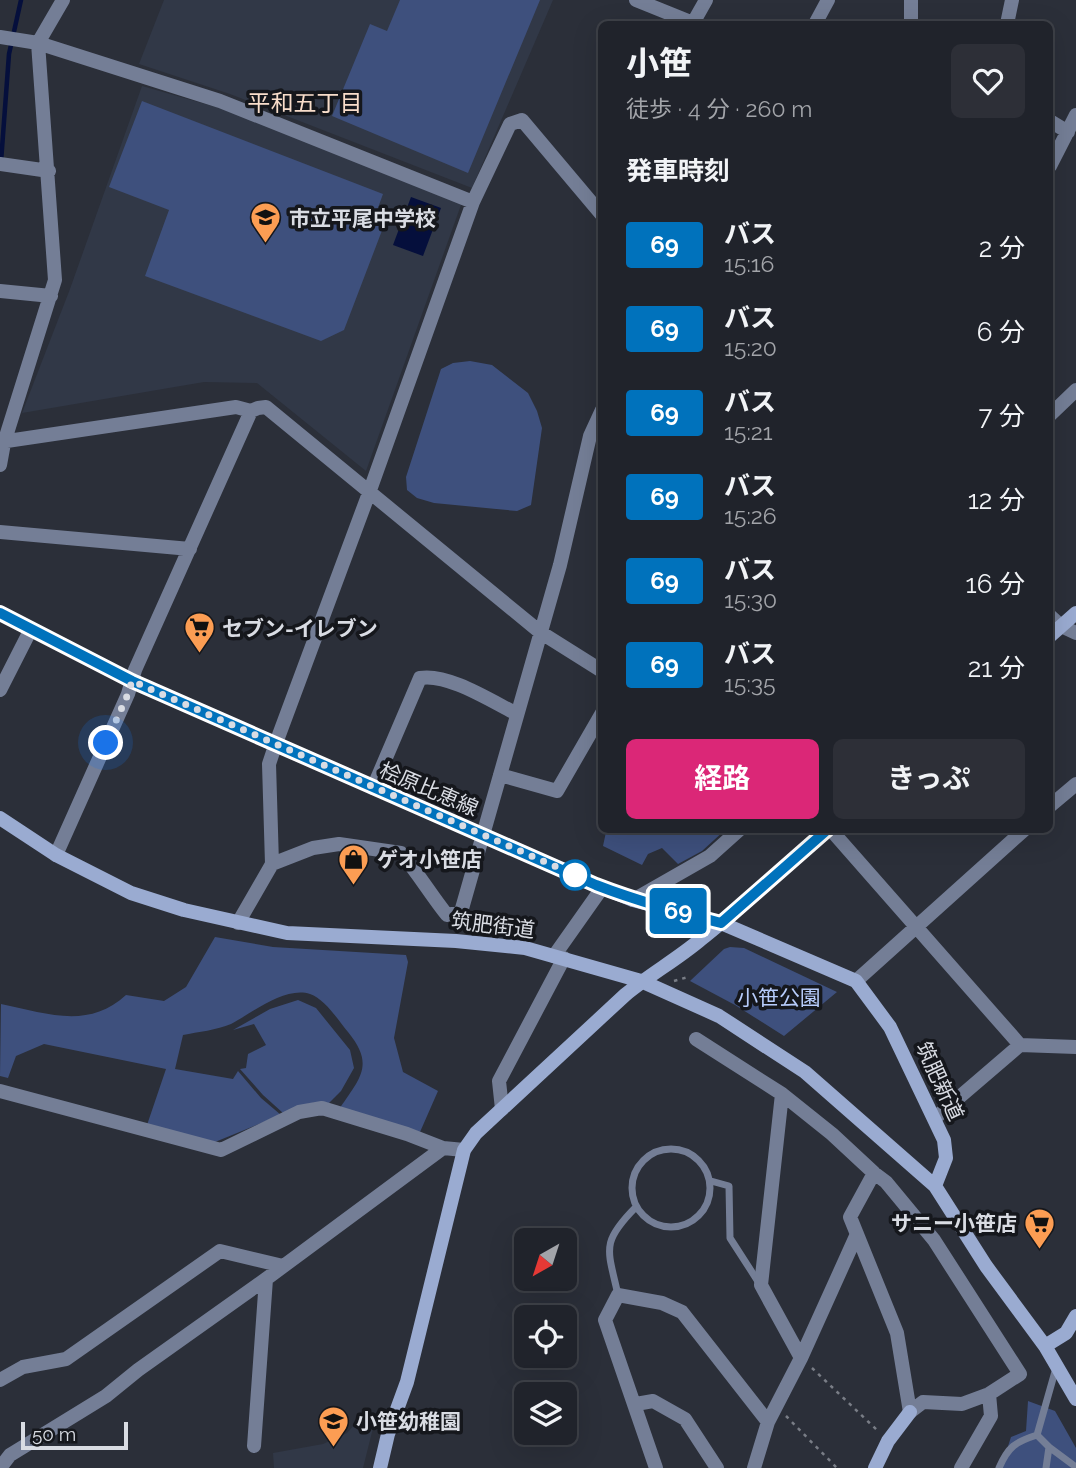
<!DOCTYPE html>
<html lang="ja">
<meta charset="utf-8">
<style>
:root{--surface:#20232b;--page:#2d2f37;--text:#f1f3f6;--muted:#a2a4a9;--line:#3d4047;--accent:#db2777}
body{margin:0;font-family:Raleway,"Noto Sans JP",sans-serif;background:var(--page);color:var(--text);height:100vh;display:flex;flex-direction:column;font-size:26px;white-space:nowrap}
*{box-sizing:border-box;margin:0}
p{font-size:23px;color:var(--muted)}
.icon{flex:none;width:38px;height:38px;fill:none;stroke:currentColor;stroke-width:2;stroke-linecap:round;stroke-linejoin:round}
.map{position:relative;flex:1;overflow:hidden}
.details{position:absolute;left:598px;top:21px;width:455px;height:812px;display:flex;flex-direction:column;background:var(--surface);border-radius:10px;box-shadow:0 7px 28px #0002,0 0 0 2px var(--line)}
.details>*{flex:none}
.badge{padding:0 14px;border-radius:5px;font-size:24px;line-height:46px}
.needle{width:46px;rotate:219deg}
.fabs{position:absolute;left:514px;top:1228px;display:grid;gap:14px}
.fabs a{display:grid;place-items:center;width:63px;height:63px;border-radius:10px;background:var(--surface);box-shadow:0 7px 28px #0002,0 0 0 2px var(--line);font-size:35px}
.scale{position:absolute;left:21px;bottom:18px;width:107px;box-sizing:border-box;padding-left:7px;border:4px solid #d9dce3;border-top:0;font-size:19px;line-height:24px;white-space:nowrap;color:#d9dce3;-webkit-text-stroke:5px #15171c;paint-order:stroke}
.you{position:absolute;width:35px;height:35px;margin:-18px;border:5px solid #fff;border-radius:50%;background:#1a73e8;box-shadow:0 0 0 10px #1a73e833}
.map>.badge{position:absolute;translate:-50% -50%;box-shadow:0 0 0 4px #fff}
h2{padding:0 28px;font-size:26px;line-height:63px}
.round{display:grid;place-items:center;flex:none;width:74px;height:74px;border-radius:10px;background:var(--page)}
.overview{display:flex;align-items:center;justify-content:space-between;height:119px;padding:0 28px}
h1{font-size:33px;font-weight:700;line-height:52px}
.action{display:flex;gap:14px;margin-top:auto;padding:14px 28px}
.action a{flex:1;height:80px;border-radius:10px;background:var(--accent);color:#fff;font-size:28px;font-weight:700;line-height:80px;text-align:center}
.action a+a{background:var(--page);color:var(--text)}
ul{padding:0;list-style:none}
li{display:flex;align-items:center;gap:21px;height:84px;padding:0 28px}
li div{flex:1}
li b{display:block;font-size:26px}
li em{font-style:normal}
li .badge{min-width:77px;font-weight:700;text-align:center}
.map>svg:first-child{display:block}
</style>
<div class="map">
<svg width="1076" height="1468" viewBox="0 0 1076 1468">
<rect width="100%" height="100%" fill="#2b2f39"/>
<path fill="#313847" d="M164 0H553L472 188 230 94 139 64Z
M142 86 223 109 462 202 366 471 257 383 204 382 22 413 70 289Z
M355 1424 373 1428 363 1468H274L273 1453 323 1444 347 1433Z"/>
<path fill="#3e507d" d="M400 0H540L468 173 332 116 370 24 387 31Z
M142 101 383 194 375 216 386 220 344 330 321 341 145 276 169 210 109 187Z
M470 361 492 365 528 393 537 411 542 428 531 505 517 511 434 503 417 498 407 490 406 477 441 369 453 363Z
M604 830H725L702 851 678 864 662 848 648 854 642 865 603 846 606 832Z
M215 937 273 947 406 955 408 962 394 1038 403 1072 438 1091 420 1132 340 1108C360 1078 375 1065 348 1032 338 1020 325 999 310 994 285 986 252 1013 231 1024 217 1030 198 1032 183 1035L175 1069 233 1079 238 1071 261 1098 281 1115 215 1142 147 1125 166 1069 44 1044 16 1056 8 1078 0 1076 1 1004C46 1013 88 1030 126 995L164 1001 186 987Z
M730 947 744 948 837 992 784 1036 735 1005 690 981 724 949Z
M298 1000 316 1008 350 1050 354 1068 341 1091 329 1103C313 1100 298 1106 283 1113L263 1095 240 1069 246 1068 248 1054 266 1045 254 1024 233 1030 270 1009Z
M1028 1401 1055 1411 1076 1448V1468H1001L1011 1437 1026 1431Z"/>
<path fill="#050f3c" d="M411 197 441 208 423 256 393 245Z"/>
<g fill="none" stroke-linecap="round" stroke-linejoin="round">
<path stroke="#050f3c" stroke-width="4.5" d="M1 162 9 54 21 0"/>
<path stroke="#797d86" stroke-width="2.5" stroke-dasharray="3.5 5" stroke-linecap="butt" d="M674 981 688 977
M812 1368 878 1431
M786 1416 837 1468"/>
<path stroke="#747e96" stroke-width="7" d="M632 1188a39 39 0 1 1 78 0a39 39 0 1 1-78 0Z
M711 1181 729 1186 730 1238 759 1283
M618 1295C608 1249 600 1243 636 1207
M1037 1435 1056 1368
M1049 1447 1076 1467
M999 1468C1008 1447 1015 1442 1037 1435L1049 1447 1046 1468"/>
<path stroke="#747e96" stroke-width="14" d="M636 0 693 23 706 0
M815 24 828 0
M911 24V0
M1007 24 1012 0
M0 37 38 43 220 101 473 202 369 493 276 743 269 764 272 864 238 923
M1050 121 1068 132
M0 164 49 171
M1050 166 1076 115
M473 202 510 124 522 120 602 215
M0 291 51 296
M1050 415 1076 390
M0 442 236 407 251 411
M0 465 4 443 55 280 38 43 63 0
M0 532 190 549
M1050 616 1061 626 1076 633
M0 690 31 629
M500 775 557 791 602 713
M373 788 420 678C448 673 491 701 517 714
M1050 806 1076 784
M831 830 1020 1045 935 1118
M56 855 128 694 135 670 251 411 258 408 266 407 540 632 602 671
M272 864 313 848 339 844 401 853C418 873 431 895 447 915L461 912 560 565 590 436 602 410
M633 900 710 856 739 830
M554 956 602 888
M856 981 1024 830
M696 1039 782 1094 832 1134 874 1173
M1020 1045 1076 1047
M0 1091 221 1150 299 1112 322 1108 407 1134 443 1148
M782 1094 761 1285 801 1358
M502 1109 499 1081 564 958
M874 1173 886 1182 934 1240 1020 1374 989 1394 962 1404 923 1402 910 1412 897 1333 850 1217Z
M0 1380 23 1367 66 1359 220 1251 283 1266
M636 1404 653 1401 685 1419 717 1468
M254 1446 266 1279
M0 1468 10 1455 106 1396 138 1370 266 1279 443 1148 464 1150
M656 1468 605 1320 618 1295 662 1303 682 1312 768 1422
M754 1468 768 1422 801 1358 857 1234
M961 1468 991 1416 989 1394"/>
<path stroke="#9aabd1" stroke-width="14" d="M0 613 132 681 596 885 633 900 721 923 856 981 890 1027 944 1140 946 1158 935 1186
M1050 636 1076 613
M0 818 56 855 131 893 184 910 287 933 456 941 525 948 641 981 719 1016 805 1072 935 1186 986 1266 1045 1346 1076 1399
M1045 1346 1066 1333 1076 1316
M380 1468 388 1434 407 1382 464 1150 476 1133 625 995C649 975 676 960 700 940 744 905 785 867 827 830
M875 1468 888 1441 910 1412"/>
</g>
<g fill="none" stroke-linecap="round" stroke-linejoin="round">
<defs>
<path id="line" d="M0 613 132 681 596 885C637 901 679 912 721 923L827 830"/>
</defs>
<use href="#line" stroke="#fff" stroke-width="16"/>
<use href="#line" stroke="#0072bc" stroke-width="10"/>
<path stroke="#d9dce3" stroke-width="7" stroke-dasharray="0 12.6" d="M106 743 128 694 132 681 575 875"/>
</g>
<defs>
<symbol id="school-pin" viewBox="-11 -11 22 30"><path d="M0 17L-7.5 6A9.5 9.5 0 1 1 7.5 6Z" fill="#fc9d53" stroke="#15171c"/><path d="M0-5L7-2L0 1L-7-2ZM-4 1L0 2.5L4 1V4Q0 6-4 4Z" fill="#111"/></symbol>
<symbol id="supermarket-pin" viewBox="-11 -11 22 30"><path d="M0 17L-7.5 6A9.5 9.5 0 1 1 7.5 6Z" fill="#fc9d53" stroke="#15171c"/><path d="M-6-5.5h2.5l.6 2H6L4.5 2H-2.5L-4.4-4H-6ZM-1.5 3.2a1.3 1.3 0 1 0 .1 0ZM3 3.2a1.3 1.3 0 1 0 .1 0Z" fill="#111"/></symbol>
<symbol id="shop-pin" viewBox="-11 -11 22 30"><path d="M0 17L-7.5 6A9.5 9.5 0 1 1 7.5 6Z" fill="#fc9d53" stroke="#15171c"/><path d="M-5-2.5h2.3a2.7 3.5 0 0 1 5.4 0H5L5.5 6h-11ZM-1.5-2.5h3a1.5 2.3 0 0 0-3 0Z" fill="#111"/></symbol>
</defs>
<g fill-rule="evenodd">
<use href="#school-pin" x="248" y="200" width="35" height="47"/>
<use href="#supermarket-pin" x="182" y="610" width="35" height="47"/>
<use href="#shop-pin" x="336" y="842" width="35" height="47"/>
<use href="#supermarket-pin" x="1022" y="1206" width="35" height="47"/>
<use href="#school-pin" x="316" y="1404" width="35" height="47"/>
</g>
<circle fill="#fff" stroke="#0072bc" stroke-width="3.5" cx="575" cy="875" r="14"/>
<g text-anchor="middle" dominant-baseline="central" stroke-width="7" stroke-linejoin="round" paint-order="stroke">
<g font-size="21" font-weight="bold" fill="#d9dce3" stroke="#15171c" text-anchor="start">
<text x="289" y="218">市立平尾中学校</text>
<text x="222" y="628">セブン-イレブン</text>
<text x="377" y="859">ゲオ小笹店</text>
<text x="1017" y="1223" text-anchor="end">サニー小笹店</text>
<text x="356" y="1421">小笹幼稚園</text>
</g>
<g font-size="21" fill="#d9dce3" stroke="#15171c">
<text transform="translate(429 789) rotate(23)">桧原比恵線</text>
<text transform="translate(493 925) rotate(7)">筑肥街道</text>
<text transform="translate(940 1081) rotate(65)">筑肥新道</text>
</g>
<g font-size="21" fill="#b7ccfb" stroke="#15171c">
<text x="779" y="997">小笹公園</text>
</g>
<g font-size="23" fill="#f8ddca" stroke="#15171c">
<text x="305" y="102">平和五丁目</text>
</g>
</g>
</svg>
<div class="fabs">
<a><svg class="needle" viewBox="-14 -14 28 28"><path d="M0-13l5 13h-10z" fill="#e53935"/><path d="M0 13l5-13h-10z" fill="#a2a4a9"/></svg></a>
<a><svg class="icon" aria-label="locate" viewBox="0 0 24 24"><circle cx="12" cy="12" r="6"/><path d="M12 2v4M12 18v4M2 12h4M18 12h4"/></svg></a>
<a><svg class="icon" aria-label="layers" viewBox="0 0 24 24"><path d="M12 4l9 5-9 5-9-5zM3 14l9 5 9-5"/></svg></a>
</div>
<div class="scale">50 m</div>
<div class="you" style="left:106px;top:743px"></div>
<b class="badge" style="left:678px;top:911px;background:#0072bc;color:#fff">69</b>
<section class="details">
<div class="overview"><div><h1>小笹</h1><p>徒歩 · 4 分 · 260 m</p></div><a class="round"><svg class="icon" aria-label="heart" viewBox="0 0 24 24"><path d="M12 20l-8-8c-3-5 5-10 8-4 3-6 11-1 8 4z"/></svg></a></div>
<h2>発車時刻</h2>
<ul>
<li><span class="badge" style="background:#0072bc;color:#fff">69</span><div><b>バス</b><p>15:16</p></div><em>2 分</em></li>
<li><span class="badge" style="background:#0072bc;color:#fff">69</span><div><b>バス</b><p>15:20</p></div><em>6 分</em></li>
<li><span class="badge" style="background:#0072bc;color:#fff">69</span><div><b>バス</b><p>15:21</p></div><em>7 分</em></li>
<li><span class="badge" style="background:#0072bc;color:#fff">69</span><div><b>バス</b><p>15:26</p></div><em>12 分</em></li>
<li><span class="badge" style="background:#0072bc;color:#fff">69</span><div><b>バス</b><p>15:30</p></div><em>16 分</em></li>
<li><span class="badge" style="background:#0072bc;color:#fff">69</span><div><b>バス</b><p>15:35</p></div><em>21 分</em></li>
</ul>
<div class="action"><a>経路</a><a>きっぷ</a></div>
</section>
</div>
